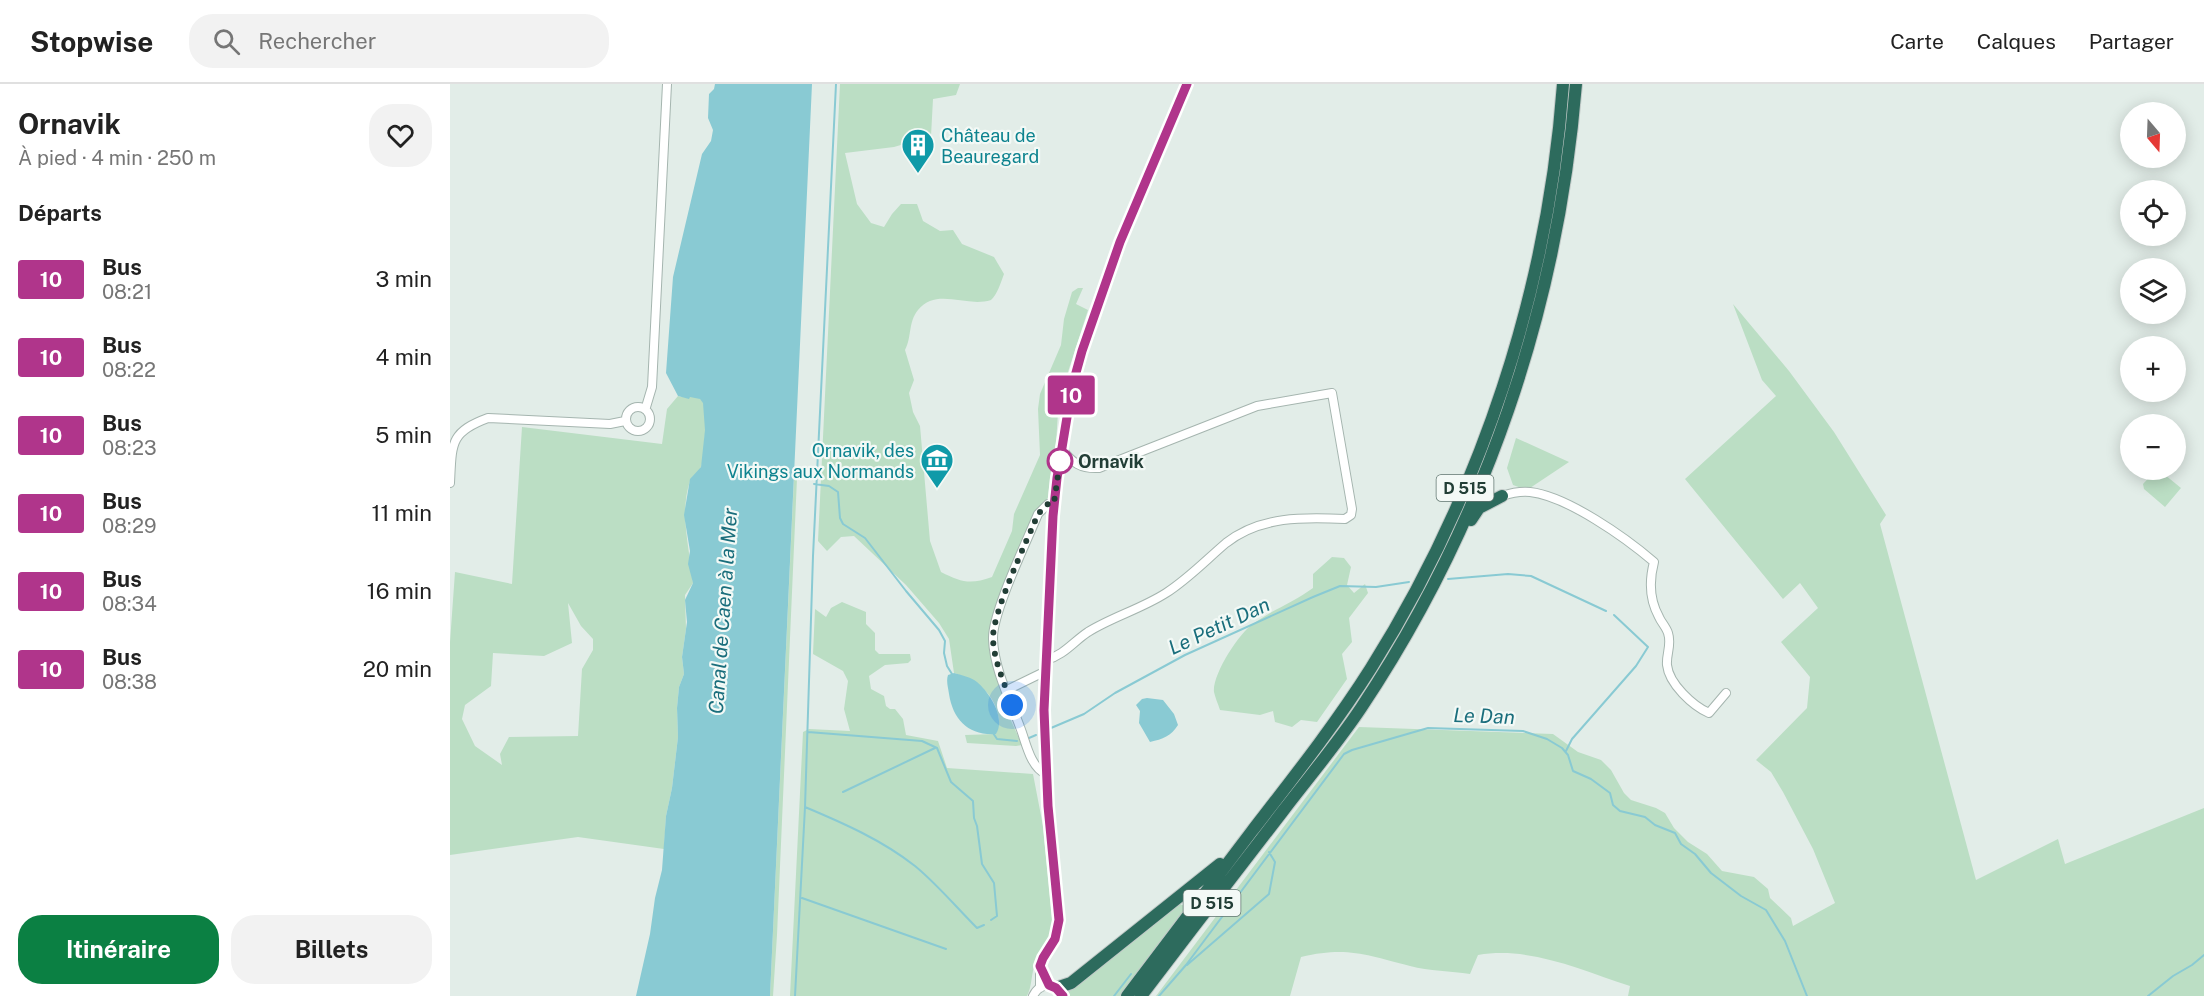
<!DOCTYPE html>
<html lang="fr">
<meta charset="utf-8">
<style>
:root{--surface:#fff;--page:#f2f2f2;--text:#222;--muted:#767676;--line:#e0e0e0;--accent:#0b8043}
body{margin:0;font-family:"Public Sans",sans-serif;background:var(--page);color:var(--text);height:100vh;display:flex;flex-direction:column;font-size:22px;white-space:nowrap}
*{box-sizing:border-box;margin:0}
p{font-size:20px;color:var(--muted)}
.icon{flex:none;width:33px;height:33px;fill:none;stroke:currentColor;stroke-width:2;stroke-linecap:round;stroke-linejoin:round}
.map{position:relative;flex:1;overflow:hidden}
.drawer{display:flex;flex-direction:column;background:var(--surface);width:450px}
.drawer>*{flex:none}
.badge{padding:0 12px;border-radius:4px;font-size:21px;line-height:39px}
.needle{width:39px;rotate:161deg}
.tools{position:absolute;left:1670px;top:18px;display:grid;gap:12px}
.tools a{display:grid;place-items:center;width:66px;height:66px;border-radius:50%;background:var(--surface);box-shadow:0 3px 15px #0003;font-size:30px}
.you{position:absolute;width:30px;height:30px;margin:-15px;border:4px solid #fff;border-radius:50%;background:#1a73e8;box-shadow:0 0 0 9px #1a73e833}
.map>.badge{position:absolute;translate:-50% -50%;box-shadow:0 0 0 3px #fff}
h2{padding:0 18px;font-size:22px;line-height:54px}
.round{display:grid;place-items:center;flex:none;width:63px;height:63px;border-radius:24px;background:var(--page)}
.headline{display:flex;align-items:center;justify-content:space-between;height:102px;padding:0 18px}
h1{font-size:28px;font-weight:700;line-height:45px}
.primary-button{display:flex;gap:12px;margin-top:auto;padding:12px 18px}
.primary-button a{flex:1;height:69px;border-radius:24px;background:var(--accent);color:#fff;font-size:24px;font-weight:700;line-height:69px;text-align:center}
.primary-button a+a{background:var(--page);color:var(--text)}
ul{padding:0;list-style:none}
li{display:flex;align-items:center;gap:18px;height:78px;padding:0 18px}
li div{flex:1}
li b{display:block;font-size:22px}
li em{font-style:normal}
li .badge{min-width:66px;font-weight:700;text-align:center}
header{display:flex;align-items:center;gap:36px;box-sizing:border-box;height:84px;padding:0 30px;background:var(--surface);border-bottom:2px solid var(--line)}
header strong{font-size:28px}
nav{display:flex;gap:33px;margin-inline-start:auto;font-size:21px}
.search{width:420px;height:54px;background:var(--page);display:flex;align-items:center;gap:15px;box-sizing:border-box;padding:0 21px;border-radius:24px;color:var(--muted);font-size:22px}
main{display:flex;flex:1;min-height:0}
.map>svg:first-child{display:block}
</style>
<header>
<strong>Stopwise</strong>
<div class="search"><svg class="icon" aria-label="search" viewBox="0 0 24 24"><circle cx="10" cy="10" r="6"/><path d="M15 15l6 6"/></svg>Rechercher</div>
<nav><a>Carte</a><a>Calques</a><a>Partager</a></nav>
</header>
<main>
<section class="drawer">
<div class="headline"><div><h1>Ornavik</h1><p>À pied · 4 min · 250 m</p></div><a class="round"><svg class="icon" aria-label="heart" viewBox="0 0 24 24"><path d="M12 20l-8-8c-3-5 5-10 8-4 3-6 11-1 8 4z"/></svg></a></div>
<h2>Départs</h2>
<ul>
<li><span class="badge" style="background:#b0358b;color:#fff">10</span><div><b>Bus</b><p>08:21</p></div><em>3 min</em></li>
<li><span class="badge" style="background:#b0358b;color:#fff">10</span><div><b>Bus</b><p>08:22</p></div><em>4 min</em></li>
<li><span class="badge" style="background:#b0358b;color:#fff">10</span><div><b>Bus</b><p>08:23</p></div><em>5 min</em></li>
<li><span class="badge" style="background:#b0358b;color:#fff">10</span><div><b>Bus</b><p>08:29</p></div><em>11 min</em></li>
<li><span class="badge" style="background:#b0358b;color:#fff">10</span><div><b>Bus</b><p>08:34</p></div><em>16 min</em></li>
<li><span class="badge" style="background:#b0358b;color:#fff">10</span><div><b>Bus</b><p>08:38</p></div><em>20 min</em></li>
</ul>
<div class="primary-button"><a>Itinéraire</a><a>Billets</a></div>
</section>
<div class="map">
<svg width="1754" height="912" viewBox="0 0 1754 912">
<rect width="100%" height="100%" fill="#e2ede8"/>
<path fill="#bbdec4" fill-rule="evenodd" d="M390 0H510L506 11 483 15 481 52 444 63 395 69 407 120 421 139 434 143 442 130 451 120H467L473 137 490 147 503 146 512 160 544 173 554 190C551 198 547 211 541 216 516 224 487 203 468 226 458 238 462 253 455 266L464 296 459 309 463 328 470 342 480 457 491 488C511 498 520 501 542 493L562 447 564 430 590 371 588 325 590 310 611 261 614 235 622 208 628 204H633L626 220 638 226 618 288 608 328 605 376 600 394 598 414 587 427 569 464 542 533 539 549V565L559 632 572 661 566 662 517 659 515 651 546 650C547 644 550 636 548 631 543 607 525 596 504 589L499 555 489 539 456 501 404 452 391 453 377 467 368 457Z
M1283 220 1339 287 1384 348 1436 431 1430 440 1526 796 1608 755 1615 780 1754 724V912H1178L1180 902C1131 886 1080 862 1028 871L1020 890C1001 887 979 887 960 882 917 871 897 862 851 873L840 912H706L909 643 1103 650 1128 668 1151 676 1161 686 1174 709 1181 716 1206 724 1215 729 1224 744 1238 758 1257 770 1272 787 1304 793 1318 805 1320 814 1341 834 1343 842 1385 819 1363 765 1333 708 1321 688 1306 676 1357 624 1360 593 1331 558 1368 524 1350 499 1333 515 1235 395 1326 312 1312 296Z
M228 312C235 315 248 309 253 318 257 327 255 373 251 383 249 389 242 391 240 397 229 430 240 466 243 499L235 511 236 545 232 573 234 590 229 603 227 624 228 653 222 704 216 732 214 765 128 753 0 771V558L5 488 62 500 72 343 212 360 217 325ZM118 519 131 542 143 555V566L132 585 128 652 59 653 50 670 52 681 25 662 12 635 15 621 41 602 43 569 94 572 122 559Z
M1066 354 1119 378 1080 404 1074 405 1063 401 1057 384Z
M1706 386H1709L1731 404 1715 423 1694 405 1693 400Z
M344 393 347 394 327 851 323 912H320Z
M882 473 894 474 901 483 897 501 904 509 915 500 918 509 899 534 902 558 892 570 897 595 867 638 851 636 842 643 825 638 823 627 810 631 770 626C768 620 765 613 764 608 762 591 789 549 803 540 822 526 844 518 863 504V490Z
M392 518 416 528V540L425 549V566L429 570H460L461 576 458 579 435 581 419 592 421 605 434 612 436 622 440 625H445L453 635 456 651 488 657 497 684 583 690 593 742 603 844C599 858 588 869 584 883 581 893 582 902 577 912H340L353 648 359 645 400 647 394 625 398 597 393 587 363 570 365 525 376 533 381 524Z
M730 820 737 823 670 912H619L617 907Z"/>
<path fill="#89cad3" d="M265 0H362L320 912H186L200 850 205 814 212 786 216 732 222 704 228 653 227 624 229 603 234 590 232 573 237 538 235 516 243 499 238 480 240 467 234 431 240 395 251 383 255 346 253 319 250 315 240 313 239 315 228 312 216 289 223 193 252 70 261 57 263 46 258 34 259 10 264 5Z
M504 589C511 591 521 593 527 598 540 609 556 634 546 650 519 652 503 636 499 610 498 603 496 597 498 591Z
M697 614 713 616 724 630 728 641C721 652 713 655 700 658L689 639 690 627 686 621 692 615Z"/>
<g fill="none" stroke-linecap="round" stroke-linejoin="round">
<path stroke="#89cad3" stroke-width="2" d="M364 400 379 402 388 408 390 434 393 440 415 454 456 507 489 546 495 557 494 569 497 582 502 590
M998 495 1058 490 1081 492 1156 527
M601 644 634 630 665 609 735 571 863 513 890 502 926 503 959 498
M358 648 472 657 487 664 501 698 523 717 524 734 527 742 532 780 544 799 547 832 541 836
M543 649 547 655 567 657
M579 654 586 651
M1116 667 1122 655 1186 582 1198 563 1164 531
M393 708 485 664
M355 723C393 739 432 756 465 782 487 800 507 824 527 844L534 841
M352 814 496 865
M737 881 819 810 825 778 819 768
M345 912 355 723 363 472 386 0
M664 912 681 890
M709 912 736 881 894 670 902 666 978 644 1073 647 1097 655 1112 664 1118 671 1123 687 1141 695 1160 709 1163 721 1170 727 1195 733 1205 741 1225 749 1231 760 1245 770 1261 789 1291 812 1316 826 1335 857 1357 912
M1698 912 1723 892 1742 881 1754 871"/>
<defs>
<path id="minor" d="M176 335a12 12 0 1 1 24 0a12 12 0 1 1-24 0Z
M196 323 202 303 217 0
M0 399C2 359 0 348 38 334L160 340 175 337
M1052 412C1061 409 1070 407 1080 408 1117 412 1176 454 1204 478 1199 497 1199 515 1209 533 1211 538 1216 543 1218 549 1222 561 1216 570 1217 581 1219 600 1243 622 1259 629L1276 609
M596 576C614 571 623 558 638 548 662 533 691 525 716 509 738 495 756 476 776 459 810 432 854 433 895 435L901 431 902 425 882 309 807 322 649 384C631 385 622 379 612 365
M557 606 596 587
M596 690C580 683 576 658 570 643 560 616 544 585 543 555 542 529 577 457 588 430L598 420 604 419
M590 904V879L605 855 609 836 598 722 594 626 604 410 622 303 632 267 670 158 737 0
M583 912C590 898 605 898 613 912"/>
<path id="highway" d="M1021 436 1029 424 1052 412
M606 904 621 899 770 780
M677 912C719 857 760 802 802 747 843 694 885 641 921 584 1031 409 1098 206 1113 0
M691 912C738 850 785 789 833 727 859 693 887 660 911 624 1035 438 1108 223 1126 0"/>
</defs>
<use href="#minor" stroke="#a5b5af" stroke-width="10"/>
<use href="#highway" stroke="#c1c9c7" stroke-width="14"/>
<use href="#minor" stroke="#fff" stroke-width="8"/>
<use href="#highway" stroke="#2d6b5d" stroke-width="12"/>
</g>
<g fill="none" stroke-linecap="round" stroke-linejoin="round">
<defs>
<path id="line" d="M613 912 606 904 599 901 590 882 593 874 605 855 609 836 598 722 594 626 603 432 607 394 622 303 632 267 670 158 737 0"/>
</defs>
<use href="#line" stroke="#fff" stroke-width="14"/>
<use href="#line" stroke="#b0358b" stroke-width="9"/>
<path stroke="#223e36" stroke-width="6" stroke-dasharray="0 10.8" d="M562 621C555 600 544 578 543 555 542 529 577 457 588 430L598 420 604 419 610 377"/>
</g>
<defs>
<symbol id="building-pin" viewBox="-11 -11 22 30"><path d="M0 17L-7.5 6A9.5 9.5 0 1 1 7.5 6Z" fill="#0f9aa8" stroke="#f3f9f6"/><path d="M-4-6H4V6H1V3H-1V6H-4ZM-2.5-4.3h1.7v1.8h-1.7ZM.8-4.3h1.7v1.8H.8ZM-2.5-1h1.7V.8h-1.7ZM.8-1h1.7V.8H.8Z" fill="#fff"/></symbol>
<symbol id="museum-pin" viewBox="-11 -11 22 30"><path d="M0 17L-7.5 6A9.5 9.5 0 1 1 7.5 6Z" fill="#0f9aa8" stroke="#f3f9f6"/><path d="M0-6L6-3V-2H-6V-3ZM-5-1h2V3h-2ZM-1-1h2V3h-2ZM3-1h2V3H3ZM-6 4H6V6H-6Z" fill="#fff"/></symbol>
</defs>
<g fill-rule="evenodd">
<use href="#building-pin" x="449" y="42" width="38" height="52"/>
<use href="#museum-pin" x="468" y="357" width="38" height="52"/>
</g>
<circle fill="#fff" stroke="#b0358b" stroke-width="3" cx="610" cy="377" r="12"/>
<g text-anchor="middle" dominant-baseline="central" stroke-width="4.5" stroke-linejoin="round" paint-order="stroke">
<g fill="#f3f9f6" stroke="#617670" stroke-width="1.5">
<rect x="986.5" y="391" width="57" height="26" rx="4.5"/>
<rect x="733.5" y="806" width="57" height="26" rx="4.5"/>
</g>
<g font-size="16" font-weight="bold" fill="#223e36">
<text x="1015" y="404">D 515</text>
<text x="762" y="819">D 515</text>
</g>
<g font-size="18" fill="#0d838f" stroke="#f3f9f6" text-anchor="start">
<text x="491" y="51">Château de<tspan x="491" dy="21">Beauregard</tspan></text>
<text x="464" y="366" text-anchor="end">Ornavik, des<tspan x="464" dy="21">Vikings aux Normands</tspan></text>
</g>
<g font-size="18" font-weight="bold" fill="#223e36" stroke="#f3f9f6" text-anchor="start">
<text x="628" y="377">Ornavik</text>
</g>
<g font-size="20" font-style="italic" fill="#1a6e7c" stroke="#f3f9f6">
<text transform="translate(273 527) rotate(-86)">Canal de Caen à la Mer</text>
<text transform="translate(769 542) rotate(-25)">Le Petit Dan</text>
<text transform="translate(1034 632) rotate(2)">Le Dan</text>
</g>
</g>
</svg>
<div class="tools">
<a><svg class="needle" viewBox="-14 -14 28 28"><path d="M0-13l5 13h-10z" fill="#e53935"/><path d="M0 13l5-13h-10z" fill="#767676"/></svg></a>
<a><svg class="icon" aria-label="locate" viewBox="0 0 24 24"><circle cx="12" cy="12" r="6"/><path d="M12 2v4M12 18v4M2 12h4M18 12h4"/></svg></a>
<a><svg class="icon" aria-label="layers" viewBox="0 0 24 24"><path d="M12 4l9 5-9 5-9-5zM3 14l9 5 9-5"/></svg></a>
<a>+</a>
<a>−</a>
</div>
<div class="you" style="left:562px;top:621px"></div>
<b class="badge" style="left:621px;top:311px;background:#b0358b;color:#fff">10</b>
</div>
</main>
